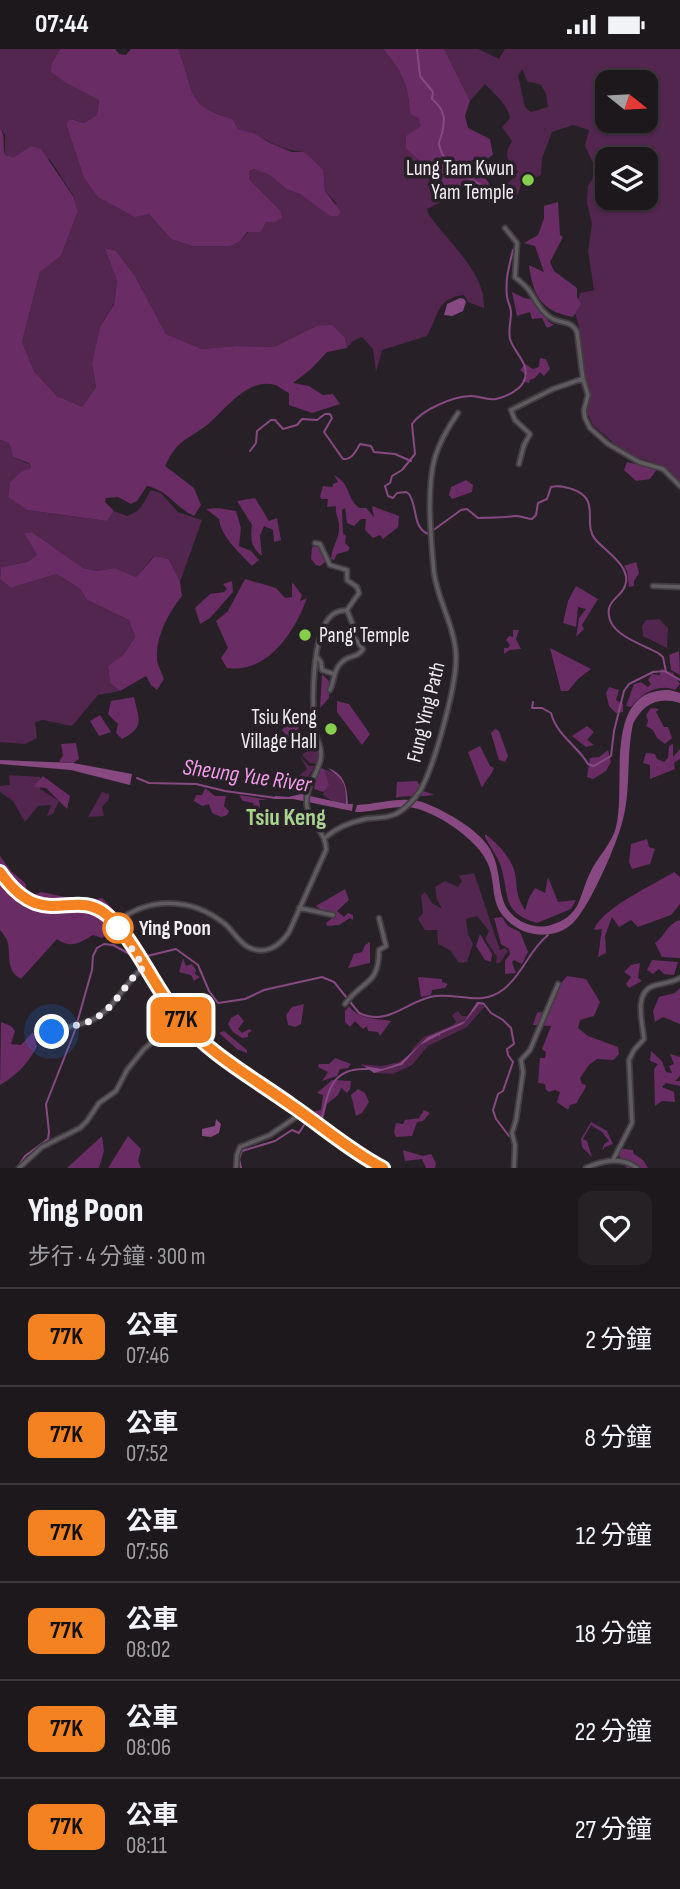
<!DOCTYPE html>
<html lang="zh-TW">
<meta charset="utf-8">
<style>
:root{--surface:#1d181c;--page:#252125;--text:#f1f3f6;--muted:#a0a0a3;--line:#3b373b}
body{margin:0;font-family:"Sofia Sans Condensed","Noto Sans TC",sans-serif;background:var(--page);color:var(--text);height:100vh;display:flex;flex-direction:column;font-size:26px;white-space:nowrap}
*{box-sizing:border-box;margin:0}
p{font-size:23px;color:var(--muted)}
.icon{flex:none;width:38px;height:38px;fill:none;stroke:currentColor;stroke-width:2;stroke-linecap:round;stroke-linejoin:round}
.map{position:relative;height:1119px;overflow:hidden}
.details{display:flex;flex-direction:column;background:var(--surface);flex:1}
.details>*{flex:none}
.badge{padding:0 14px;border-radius:10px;font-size:24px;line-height:46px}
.needle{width:46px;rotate:108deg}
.controls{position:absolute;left:595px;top:21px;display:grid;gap:14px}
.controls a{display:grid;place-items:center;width:63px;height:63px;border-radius:14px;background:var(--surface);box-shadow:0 2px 5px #0004,0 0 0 2px var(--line);font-size:35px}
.you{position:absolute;width:35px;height:35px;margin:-18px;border:5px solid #fff;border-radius:50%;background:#1a73e8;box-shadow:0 0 0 10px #1a73e833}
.map>.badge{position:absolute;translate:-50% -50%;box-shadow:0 0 0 4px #fff}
.round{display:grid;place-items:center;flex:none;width:74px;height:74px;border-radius:14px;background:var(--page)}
.headline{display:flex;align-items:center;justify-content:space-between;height:119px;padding:0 28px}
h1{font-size:33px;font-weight:800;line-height:52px}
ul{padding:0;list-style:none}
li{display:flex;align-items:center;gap:21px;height:98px;padding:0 28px;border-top:2px solid var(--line)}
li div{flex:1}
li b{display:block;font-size:26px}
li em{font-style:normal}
li .badge{min-width:77px;font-weight:700;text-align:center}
.status{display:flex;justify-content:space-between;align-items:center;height:49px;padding:0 35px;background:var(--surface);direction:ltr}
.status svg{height:19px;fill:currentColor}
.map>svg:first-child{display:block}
</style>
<div class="status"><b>07:44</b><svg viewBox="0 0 49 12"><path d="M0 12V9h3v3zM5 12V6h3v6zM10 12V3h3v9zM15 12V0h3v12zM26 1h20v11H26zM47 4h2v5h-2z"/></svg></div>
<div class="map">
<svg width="680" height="1119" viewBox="0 0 680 1119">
<rect width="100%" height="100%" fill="#272026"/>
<path fill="#52264f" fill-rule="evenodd" d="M0 0H60L52 14 99 51 97 66 84 74 71 70 66 75 84 129 149 165 171 190 192 197 240 192C250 179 267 172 280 161L249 130V122L255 120 270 126 286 140 300 145 315 154 337 155 325 142 324 132 304 103C279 102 261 86 238 80L233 70C184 57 195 41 178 0H383C403 24 408 34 410 65L418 69 422 78 406 100 428 119 445 151 427 160 429 166C448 193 486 224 484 259L468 253 464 246C436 249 439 267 427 287L382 301 376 323 373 300 362 288 353 292 347 299 345 289 316 277 274 298 236 297 202 300 166 285 135 227 116 202 106 199 117 232 114 254 100 278 92 316 96 338 82 358 57 347 34 322 22 293 40 223 61 207 78 162 73 146 51 112 31 97 14 108 5 106V86L0 78Z
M444 0H478L499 10 505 0H680V433L661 416 636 408 617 397 593 376 587 363 591 345 586 328 579 278 575 264 580 244 594 241 588 202 592 175 587 154 588 137 597 122 585 97 589 81 573 76 552 83 542 109 541 126 534 129 523 127 519 143 515 149 511 150 504 139 518 123C507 110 503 107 512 92L502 78 510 69C507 54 495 46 485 35L470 52ZM522 20 527 32 541 36 546 45 548 58 531 63 525 58 518 27ZM607 33H646V72H607ZM607 110H646V149H607Z
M0 391 9 394 13 408 29 415 31 420 10 433 8 448 27 461 107 472 114 462 127 467C144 460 142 455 151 441L161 444 178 463 202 471 180 533 169 510 154 507 136 528 115 519 97 522 83 519 32 483 24 484 37 506 27 513 1 518 0 529Z
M56 525 79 539 87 551 129 571 135 588 123 606 108 618 110 634 120 642 98 646 72 677 43 671 35 673 37 689 25 695 0 693V530L11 539Z
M659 570 668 579 667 599 643 587 642 577 646 571Z
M317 694 319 705 317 715 310 714 302 706Z
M300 707 309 717H315L303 737 296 729 307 720Z
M322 720C342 723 346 736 346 756L334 753 323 746 327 732Z
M9 726 40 728V740L59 752 53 765 47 767 51 756 38 757 25 773 13 752 0 743V737L10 736Z
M102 743 109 745V750L102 758 104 767 88 768Z
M474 824 500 901 505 899 508 902 500 914H496L497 908 485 890 489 882 477 867 466 870 468 885 473 895 467 913 459 914 450 901 438 895 437 881H425L418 870 423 864 421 847 425 843 432 854 442 860 437 850 435 838 445 832 458 838 462 832 459 827Z
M477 954 485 957 467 978 428 997 412 1016 404 1020 393 1025 374 1024 375 1022 362 1017 361 1015 381 1017 399 1013 410 1006 413 999 424 988 453 976 456 973 452 966 458 962 462 967H467Z"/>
<path fill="#692c65" d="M60 0H115L119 5 126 6 131 0H178C195 41 184 57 233 70L238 80 253 84 270 94 292 103H304L311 109 323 121 325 142 341 163 338 167H330L300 145 286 140 270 126 254 120 249 122V130L280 161 282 169 275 173H266L261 183H247L240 192 230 197H192L171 190 149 165 135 168 98 148 84 129 66 75 70 70 84 74 97 66 99 51 65 33 51 23 52 14Z
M383 0H444L470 52 465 67 468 79 490 90 493 106 483 112 471 111 489 134 490 141 477 134 457 140 453 151H445L428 119 406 100V87L421 77 418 69 410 65C408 34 403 24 383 0Z
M0 78C6 88 2 96 5 106L14 108 31 97 41 100 73 147 78 162 61 207 40 223 22 293 34 322 57 347 82 358 96 338 92 315 100 278 114 255 117 232 105 199 116 202 135 227 166 285 202 300 236 297 274 298 316 277 332 276 345 289 347 299 327 303 311 320 293 334 309 337 323 346 333 345 340 355 312 364 289 356V344C284 342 279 337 275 336 246 327 222 366 203 379 182 393 177 393 165 417L194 439 201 456 194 467C174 457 169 442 147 437L137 452 131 455 118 448 106 449 105 453 114 462 107 472 27 461 8 448 10 433 21 423 31 419 29 414 13 408 9 394 0 391Z
M558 153 560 186 563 188 550 213 554 222 577 239V248L581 255 573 268C541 262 533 247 529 216L544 223 535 197 524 194 538 186 544 169V157Z
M512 243 524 249 536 251 548 272 554 276 547 279 542 269 532 270 530 263 517 267Z
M540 309 546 310 550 320 544 327 540 323 535 329 530 331 529 334 522 332 527 327 520 321 525 315 533 320 539 318Z
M627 413 657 420 650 430 636 432 624 421Z
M334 426C352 436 345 447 359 459H366L374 468 372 457 399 467 398 478 383 490 380 486 373 489 365 481 366 470H361L354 477 347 474 345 459 342 461 343 484 346 487 345 494 350 499 348 502 337 505 334 511 331 510C332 497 340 490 339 475 338 468 335 465 336 457L327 458 328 450H321L320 447 323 437 333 438V435L338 433Z
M466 431 473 436 472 443 452 450 449 446 451 438Z
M255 449 269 472 277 469 281 491 274 493 273 481 264 477 260 487 262 507C251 499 250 489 252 476L237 452Z
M218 459 236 462 241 479 239 497 251 502 259 511 252 517C240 504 221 488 219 470L206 460Z
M32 483 83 519 97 522 115 519 136 528 155 507 169 510 180 533 182 547C169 563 156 587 157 609 157 616 162 624 164 630L157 641 151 636 146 627 120 642 110 634 108 617 123 606 135 588 129 571 87 551 79 539 56 525 11 539 0 530 1 518 27 513 37 506 24 484Z
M319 497 325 513 320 517 316 516 311 510 312 498Z
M636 513 639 524 634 532V537L629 538 627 522 624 517Z
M245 530 276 539 285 549 292 548V533L302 546 300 552 307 549C295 583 267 625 227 619L221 609 228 599 216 572 228 562Z
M232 532 233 543 210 569 200 575 195 559 210 545 224 543 227 540 223 535Z
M576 537 598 550 582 576 584 580 576 588 579 569 586 560 578 558 576 578 563 574 568 552Z
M513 581H519L516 590 521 600 510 601 504 605V599H508L510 596 506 591 509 587 513 588Z
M550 599 591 620 578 630 568 642H561Z
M679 602 680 626 671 621 669 606Z
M661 620 673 624 680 635 675 641C659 634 642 644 631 658L626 657 634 635 641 633 648 638 651 635 648 631 652 625 660 626Z
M322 625 329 632V649L320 659Z
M609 638 619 641 616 651 623 655V663L616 664 609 657 606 644Z
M134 648C139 671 145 678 122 690L116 684 118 675 108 665 111 652Z
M337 652 349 655 370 685 362 696 337 663Z
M651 659 659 660 656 663 664 678H668L672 689 665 695 657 689 653 681 646 677 648 672 646 666Z
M302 663 297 686 301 692 286 686 282 681 288 671Z
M100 666 111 683 99 687 90 672Z
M587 677 594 683 587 691 594 696 586 698 572 687Z
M495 680 499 682 508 707 505 713 499 711 491 684Z
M76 694 79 710 73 714 59 713 63 706 61 695Z
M673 695V708L680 700V710L674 714 675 720 650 730V716L643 714 646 704 655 705 657 710 664 713 668 709 669 697Z
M480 697 490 717 494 719C492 726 486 730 482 739L468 703Z
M608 701 611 713 606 722 593 730 587 728 590 709 599 708Z
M320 719 324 720 329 736 323 743 314 740 317 725 320 724Z
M43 727 70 747 67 760 46 739 33 738Z
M417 732 423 742 435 746C425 748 402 746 396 749L397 733Z
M205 739 215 747H226L224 757 229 762 227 766 221 768 212 764 209 755 202 757 194 752 196 746H202Z
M239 746 269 751H259L260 758 254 766 253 779 248 780 249 774 247 770 254 754 243 752Z
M485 785C498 795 511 808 515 824 518 841 515 845 525 861L529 849 535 839 545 844 548 828 558 853 576 851 571 860 537 874C501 863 510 848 501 818 498 808 490 798 485 788Z
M647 790 649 798 655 800 650 815 632 820 629 813 631 795Z
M0 807 11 822 25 834 27 841 34 846 41 843 85 852 102 849 112 859 108 885 102 889 93 886C80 894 71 900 57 890L21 930C4 920 12 906 7 891 7 890 1 882 0 881Z
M674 823 680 828V855L671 866 638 878 631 871 619 878 612 868 605 887 606 904 598 908 602 880 594 881C600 860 655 835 674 823Z
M345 840 349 851 337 862 344 868 348 864 353 866V871L350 869 339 876 327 877 326 874 332 869 316 857Z
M502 868 508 877 520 883 528 903 522 915 514 911 512 913 516 924 505 925V912L510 905 509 900 501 895 494 869Z
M680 871V909L662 908 655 894C665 887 668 874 680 871Z
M480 885 492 905 491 913 485 911 476 897Z
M370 893V914L348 919 354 905 362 903 365 896Z
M183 909 186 917 192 915 196 921 195 925 200 928 194 932 191 926 179 923Z
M652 911 678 913 674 926 664 925 659 920 653 925 647 921Z
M640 914 638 929 642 932 629 939 626 935 631 928 624 923 631 916Z
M567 927 586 930 600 953 594 967 580 971 578 979 588 987 618 998 619 1005 613 1011 597 1010 589 1016 580 1029 582 1035 586 1036C585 1043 579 1047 577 1054L570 1056 568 1061 557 1053 560 1043 555 1041 549 1043 546 1041 545 1035 538 1034 540 1009H545L546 1003 542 1000 551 977 533 976 537 964 546 962 556 940Z
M418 928 442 930V933L448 935 445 939 432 941 431 946 421 948Z
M680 939V975L663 968 655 973 653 962 659 948 675 944Z
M304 955 301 975 295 978 288 976 286 966 292 958Z
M349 957C359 971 375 969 391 972L380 987 378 983 368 982 367 977 363 980 355 972 350 978 345 973V962Z
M238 965 244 972 238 980 242 984 249 980 252 982 248 984V988L242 989 232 982 228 975 231 969Z
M1 973 11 977 15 982 11 995 21 996 33 983 37 997C28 1015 17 1026 0 1036Z
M224 982 247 1001V1004L237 1000 219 984Z
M651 1002 662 1012 666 1023 672 1024 669 1017 674 1015 670 1005 680 1008V1027L675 1032H680V1037L666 1034 662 1038 674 1043 675 1053 662 1052 655 1057 654 1020 658 1015 650 1012Z
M335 1009 351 1015 348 1019 340 1020 337 1027 322 1032 328 1023 318 1018 319 1015H329Z
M332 1031 351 1032 350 1040 347 1044 341 1039 338 1046 327 1055 323 1071 316 1072 323 1080 318 1081 303 1072 315 1062 321 1061 323 1046 317 1044Z
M358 1040 365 1044 369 1053 362 1064 356 1067 351 1046Z
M424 1061 430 1064 423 1072 417 1073 412 1087 396 1088 394 1083 396 1074 403 1075 405 1071 419 1069Z
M591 1073 607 1082 613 1095 605 1098 602 1102 604 1095 609 1092 602 1083 591 1076 583 1090 587 1092 592 1108 582 1098 581 1090Z
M102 1087 104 1102 99 1119H67Z
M128 1087 141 1100 138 1112 141 1119H108Z
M615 1099 633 1101V1104L643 1111 648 1119H627L619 1106 614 1107Z
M403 1101 423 1107 431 1105 436 1114 435 1119H426L422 1110 405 1112Z"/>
<path fill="#884983" d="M460 249 464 250 466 253 463 262 452 267 444 266 447 255Z
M670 641 680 644V654C658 647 643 655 633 675 626 706 631 740 623 770 618 793 589 860 572 875 552 892 522 888 505 869 490 853 496 834 488 815 479 791 433 760 408 758 391 757 373 763 355 763L357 756C379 755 404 746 425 754 447 763 478 780 490 800 500 817 498 834 503 851 509 870 532 882 551 876 582 866 578 849 590 824 597 808 612 795 616 778 627 735 601 639 670 641Z
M0 711 73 714 132 725 130 736 71 721 0 715Z
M328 719C345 725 347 738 348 755H353L352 762 293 750H274L275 747 288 748 301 745 346 755C346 733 343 731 328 719Z
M477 953 485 954H480L463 975 440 985V988L439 986 420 996 402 1016 374 1024 364 1017 382 1020 400 1014 428 988 465 972Z
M216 1070 221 1075 219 1084 211 1088 202 1087V1080L215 1077Z"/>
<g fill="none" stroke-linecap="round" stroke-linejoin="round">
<path stroke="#884983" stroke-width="2" d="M417 0 420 27 433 43 432 50C444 60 446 69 442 84 441 87 439 93 439 95 443 119 470 129 488 140
M513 201C509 217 505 231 507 248 508 254 511 258 511 263 511 273 508 281 510 290 514 304 529 313 525 329 523 340 506 348 496 350 486 352 478 346 470 347 452 348 423 360 412 375L415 405 402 421 392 427 390 434 385 437 388 447 393 449 397 444 406 443 409 445C418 458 412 478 428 485L461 461 467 460 478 469C490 469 502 469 514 467 520 466 525 470 532 470L536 466 538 454 547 450 551 438C559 436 565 438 572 440 602 450 582 474 595 490 604 501 629 516 626 533 624 549 603 550 610 571 616 588 644 596 658 604L663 608 666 623 680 631
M250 402 256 394 257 382 271 371H275L283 380 297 376 302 370 317 371 325 365H330L332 369 324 383 343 410C352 411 356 402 360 395L371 397 374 403 395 405 411 412
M533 653 532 659H542L551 664C557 687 578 697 588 715L594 717 611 707 614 682 624 642 629 635 653 623 665 622
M137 729 149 734 196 735 225 742 276 749
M143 908 176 900 198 916 209 942 218 954 245 950 264 941 322 928 334 933 359 964C389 978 407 951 435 947 461 944 481 958 504 940 523 925 529 901 548 886
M479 954 484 955 491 964 503 971 511 979 514 995 507 1000 508 1006 513 1013 503 1042 498 1045 493 1061 496 1070 509 1087
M77 974 92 921 93 907 97 899 104 895 113 896 135 908
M322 1068C329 1039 333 1018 368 1020
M17 1119 25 1107 48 1090 49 1083 46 1055 76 979
M241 1119 239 1110 242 1102 275 1092 292 1081 299 1084 304 1076"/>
<defs>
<path id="street" d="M505 179 517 194 515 228C519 232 524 235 528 240 536 250 540 263 553 270 563 275 571 271 577 283L583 330 588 346 584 361 585 369 590 379 608 395 639 413 663 420 680 437
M519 415 524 396 530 385 515 371 511 361 553 340 582 330
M653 537 680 538
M317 608 321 613 322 621 334 625
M330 641C335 631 333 620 343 612 350 606 358 609 363 600L354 588V579L347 561
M326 788C336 779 352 773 365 770 377 768 390 770 401 762 408 757 415 749 420 742 434 718 457 636 456 607 455 578 438 552 434 524 431 490 426 440 435 408 440 392 449 377 458 364
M299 859 333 866
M115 874C149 847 191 848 225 875 233 882 239 893 248 898 265 907 280 897 289 883L326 801C327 784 310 775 307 758 304 737 319 726 321 707 322 697 316 690 315 681 312 655 311 583 332 566 336 562 341 562 347 561L359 544 357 538 347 531V521L330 516 320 495 315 494
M345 955C363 930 379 937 379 901L386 897 379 869
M52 983C64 978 84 976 94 970 116 958 125 933 144 918
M613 1111 632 1074 629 1011 634 1001 644 990C643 976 633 944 653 937 662 934 671 934 680 929
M19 1119 42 1098 80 1079 87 1072 99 1054 116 1042 127 1021 144 1000 151 994 169 991 180 970
M236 1119 237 1106 240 1098 270 1086 302 1064
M514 1119 515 1096 512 1084 516 1071 523 1023 521 1011 530 1001 558 935
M586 1119C603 1111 621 1107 637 1119"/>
<path id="secondary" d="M0 823C17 848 36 861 67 858 80 856 91 855 103 863 130 881 157 943 181 971 211 1006 253 1029 291 1056 321 1077 350 1102 383 1119"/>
</defs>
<use href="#street" stroke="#433d42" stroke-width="7"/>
<use href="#secondary" stroke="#433d42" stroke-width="9"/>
<use href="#street" stroke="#5f5b5e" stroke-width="3.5"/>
<use href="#secondary" stroke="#817b80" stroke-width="5"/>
</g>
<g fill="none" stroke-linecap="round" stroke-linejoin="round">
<defs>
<path id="line" d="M0 823C43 885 73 837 107 866 135 890 155 941 181 971 211 1006 253 1029 291 1056 322 1077 350 1102 383 1119"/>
</defs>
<use href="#line" stroke="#fff" stroke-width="16"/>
<use href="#line" stroke="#f58220" stroke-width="10"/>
<path stroke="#f1edf0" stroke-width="7" stroke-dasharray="0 12.6" d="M52 983C64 978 84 976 94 970 116 958 125 933 144 918L118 879"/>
</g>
<g fill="#85cf4c" stroke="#272026" stroke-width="2.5">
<circle cx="528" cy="131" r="7"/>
<circle cx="305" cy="586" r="7"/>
<circle cx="331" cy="680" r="7"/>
</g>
<circle fill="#fff" stroke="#f58220" stroke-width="3.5" cx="118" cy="879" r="14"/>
<g text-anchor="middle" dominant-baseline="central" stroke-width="7" stroke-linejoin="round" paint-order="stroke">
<g font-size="21" fill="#f1edf0" stroke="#272026" text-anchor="end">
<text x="514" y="119">Lung Tam Kwun<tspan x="514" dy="24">Yam Temple</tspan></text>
<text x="319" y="586" text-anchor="start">Pang' Temple</text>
<text x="317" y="668">Tsiu Keng<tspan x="317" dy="24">Village Hall</tspan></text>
</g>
<g font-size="21" fill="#f1edf0" stroke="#272026">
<text transform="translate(426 663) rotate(-76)">Fung Ying Path</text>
</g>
<g font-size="21" font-weight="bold" fill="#f1edf0" stroke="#272026" text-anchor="start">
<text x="139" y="879">Ying Poon</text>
</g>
<g font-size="23" font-style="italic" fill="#f39beb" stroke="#272026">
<text transform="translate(247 727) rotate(8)">Sheung Yue River</text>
</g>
<g font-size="24" font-weight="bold" fill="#a8d28f" stroke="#272026">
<text x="286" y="768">Tsiu Keng</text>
</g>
</g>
</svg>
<div class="controls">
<a><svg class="needle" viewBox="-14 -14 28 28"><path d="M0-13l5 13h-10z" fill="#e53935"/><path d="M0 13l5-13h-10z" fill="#a0a0a3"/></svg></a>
<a><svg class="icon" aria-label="layers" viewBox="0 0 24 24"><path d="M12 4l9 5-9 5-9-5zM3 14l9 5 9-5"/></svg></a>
</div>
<div class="you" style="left:52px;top:983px"></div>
<b class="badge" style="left:181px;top:971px;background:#f58220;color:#111">77K</b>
</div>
<section class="details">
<div class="headline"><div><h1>Ying Poon</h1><p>步行 · 4 分鐘 · 300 m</p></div><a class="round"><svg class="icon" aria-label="heart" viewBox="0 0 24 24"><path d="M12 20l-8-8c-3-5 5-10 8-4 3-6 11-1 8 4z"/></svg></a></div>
<ul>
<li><span class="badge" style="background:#f58220;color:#111">77K</span><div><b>公車</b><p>07:46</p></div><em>2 分鐘</em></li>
<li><span class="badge" style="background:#f58220;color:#111">77K</span><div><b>公車</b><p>07:52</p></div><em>8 分鐘</em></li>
<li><span class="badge" style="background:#f58220;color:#111">77K</span><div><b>公車</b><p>07:56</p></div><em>12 分鐘</em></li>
<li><span class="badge" style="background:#f58220;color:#111">77K</span><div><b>公車</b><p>08:02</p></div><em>18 分鐘</em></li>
<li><span class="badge" style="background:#f58220;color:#111">77K</span><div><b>公車</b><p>08:06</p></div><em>22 分鐘</em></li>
<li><span class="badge" style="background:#f58220;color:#111">77K</span><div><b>公車</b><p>08:11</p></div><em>27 分鐘</em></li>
</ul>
</section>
